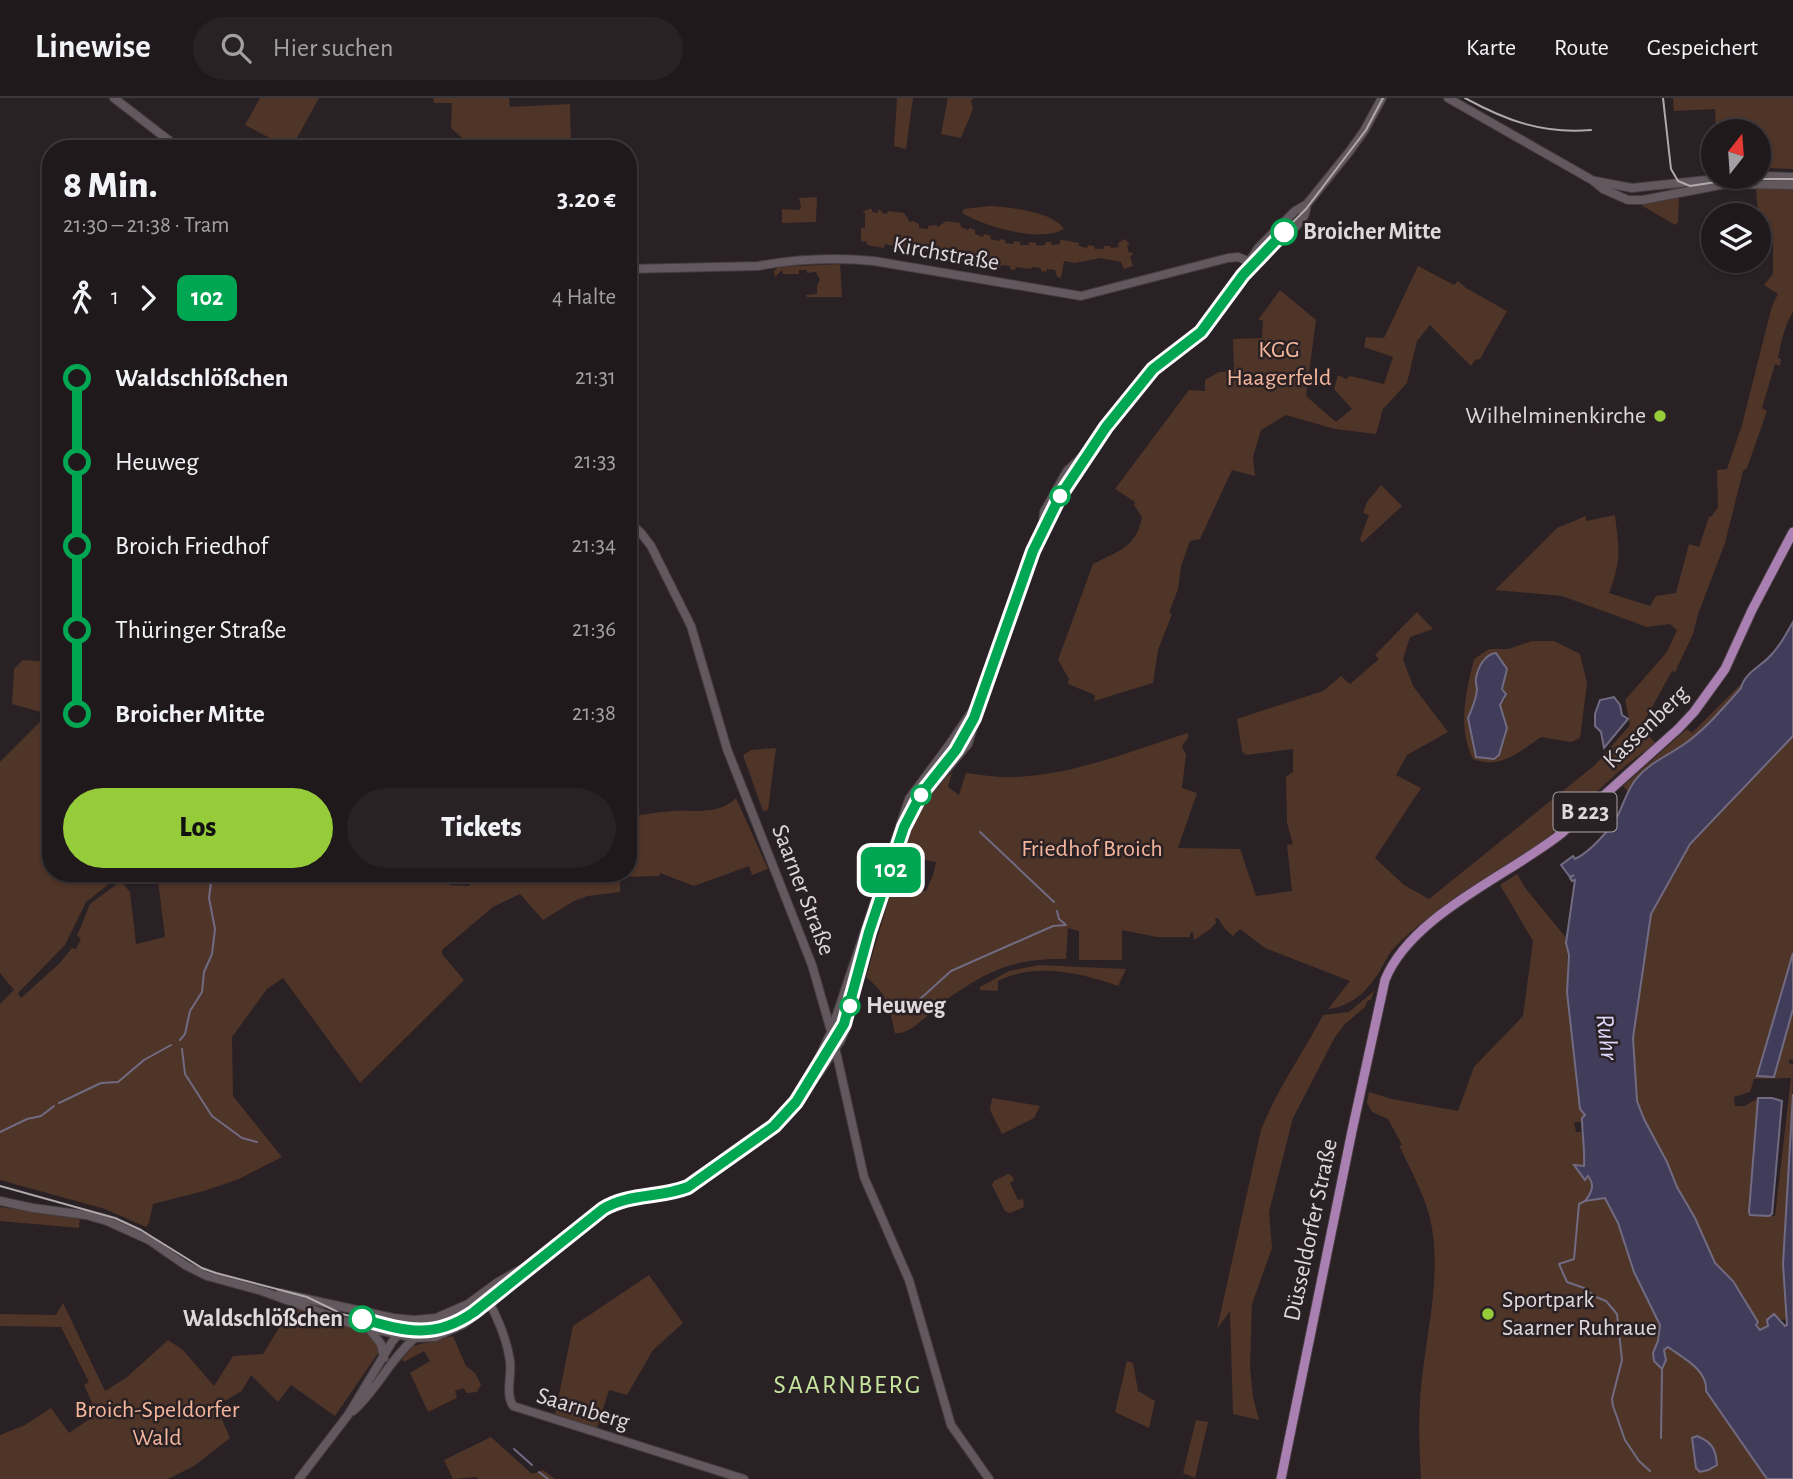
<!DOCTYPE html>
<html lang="de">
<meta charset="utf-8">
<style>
:root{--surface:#20191c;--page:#282225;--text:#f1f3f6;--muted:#a2a0a3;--line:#3d383b;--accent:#96cc3a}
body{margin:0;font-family:"Alegreya Sans",sans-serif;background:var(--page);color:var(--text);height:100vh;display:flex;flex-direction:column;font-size:26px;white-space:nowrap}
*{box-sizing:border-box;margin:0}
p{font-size:23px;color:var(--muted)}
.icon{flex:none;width:38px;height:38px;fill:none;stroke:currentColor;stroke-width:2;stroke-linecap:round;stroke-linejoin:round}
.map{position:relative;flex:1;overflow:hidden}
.side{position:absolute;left:42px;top:42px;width:595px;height:742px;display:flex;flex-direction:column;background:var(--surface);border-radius:28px;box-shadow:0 2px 5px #0004,0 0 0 2px var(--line)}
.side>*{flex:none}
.badge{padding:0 14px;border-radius:10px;font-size:24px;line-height:46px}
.needle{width:46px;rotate:17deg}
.tools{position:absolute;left:1701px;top:21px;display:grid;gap:14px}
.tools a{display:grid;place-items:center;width:70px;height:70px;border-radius:50%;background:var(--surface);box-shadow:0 2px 5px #0004,0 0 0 2px var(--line);font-size:35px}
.map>.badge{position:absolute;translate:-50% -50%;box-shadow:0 0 0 4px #fff}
.legs{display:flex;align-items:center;gap:10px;height:77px;padding:0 21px;font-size:23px}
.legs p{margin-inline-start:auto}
.overview{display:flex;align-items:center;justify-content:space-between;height:119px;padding:0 21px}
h1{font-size:38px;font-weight:800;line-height:52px}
.cta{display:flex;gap:14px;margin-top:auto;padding:14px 21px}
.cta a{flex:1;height:80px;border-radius:42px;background:var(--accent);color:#111;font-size:28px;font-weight:800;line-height:80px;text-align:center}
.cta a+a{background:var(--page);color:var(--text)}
ul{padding:0 21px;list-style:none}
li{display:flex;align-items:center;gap:24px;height:84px;font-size:26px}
li i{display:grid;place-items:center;width:10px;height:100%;margin:0 9px;background:currentColor}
li i::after{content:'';width:18px;height:18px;margin:-9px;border:5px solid;border-radius:50%;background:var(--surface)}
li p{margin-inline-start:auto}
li:first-child i{background:linear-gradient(#0000 50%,currentColor 0)}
li:last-child i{background:linear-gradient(currentColor 50%,#0000 0)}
header{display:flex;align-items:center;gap:42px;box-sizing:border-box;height:98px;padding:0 35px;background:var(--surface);border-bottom:2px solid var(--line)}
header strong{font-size:33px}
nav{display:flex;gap:38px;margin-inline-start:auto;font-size:24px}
.search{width:490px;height:63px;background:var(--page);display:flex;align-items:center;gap:18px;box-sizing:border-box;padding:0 24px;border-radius:38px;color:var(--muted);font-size:26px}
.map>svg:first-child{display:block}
</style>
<header>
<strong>Linewise</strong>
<div class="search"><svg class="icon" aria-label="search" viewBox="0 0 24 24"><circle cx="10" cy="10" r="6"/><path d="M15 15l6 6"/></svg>Hier suchen</div>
<nav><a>Karte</a><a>Route</a><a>Gespeichert</a></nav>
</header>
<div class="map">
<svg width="1793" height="1381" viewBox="0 0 1793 1381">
<rect width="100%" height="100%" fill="#2a2125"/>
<path fill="#4f3428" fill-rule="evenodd" d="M260 0H319L291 51 245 27Z
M433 0H509L510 9 570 6 571 51H474L451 30 452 5H434Z
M897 0H913L906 51 894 48Z
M948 0H973L971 3 973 11 961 40 941 36Z
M1673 0H1793V71L1759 70V33H1716L1715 11 1674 13Z
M1756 90 1793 91V213C1785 228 1781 243 1778 260L1781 261 1780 268 1775 266 1762 310 1767 313 1747 370 1743 373 1725 445 1698 516 1693 536 1675 574 1672 573 1641 629 1656 646C1613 672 1581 713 1542 744 1494 781 1438 805 1395 849 1387 857 1384 867 1378 876 1365 895 1350 909 1328 911L1350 883 1265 850 1240 831 1233 838 1225 831 1218 820 1215 821 1216 825 1209 832 1194 842 1193 834 1190 835V839H1157L1122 832V862H1079V833L1068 830 1066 861C1011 860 988 873 944 903 931 912 911 938 895 935 888 907 889 898 866 879L892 789 891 785 926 793 933 777 936 764 903 758C912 730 923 690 952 675L948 689 959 697 966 675C982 677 999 680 1015 679 1074 677 1133 652 1188 635V640L1182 648 1186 657 1182 690 1197 695 1178 750 1240 751 1256 798 1292 793 1287 747 1293 746 1287 725 1286 679 1293 674V651L1246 657 1242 653 1237 621 1323 593 1341 578 1350 586 1379 561 1375 557 1417 514 1433 531 1410 539 1403 561 1413 588 1448 634 1407 657 1396 677 1421 690 1375 760 1404 787 1429 801 1595 667 1630 627 1625 602 1667 554 1677 532 1670 526 1647 529 1562 498 1495 492 1557 430 1586 418V423L1615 417C1619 452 1622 461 1609 495L1650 508 1656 498 1676 495 1689 446 1699 449 1709 419 1712 418 1718 409 1717 372 1727 371 1742 327 1772 208 1778 196 1764 187 1773 176V138L1759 129Z
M817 99 816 124 782 125V111L799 112 801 109 799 100Z
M1679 99 1678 124 1675 127 1641 107Z
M990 108C1009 109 1054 114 1064 131 1040 145 986 129 962 115L964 111Z
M869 111H872V114L878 115V112H881L882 115 887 116 888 113 904 115 910 124 913 123 919 126V130L928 131V128L936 127 938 129 946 123 960 125 961 129 968 132 970 130 975 132V136L983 139 984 136 991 138 990 141 999 143 1000 141 1005 142V145L1013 146 1014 143 1020 144V147H1029V144L1036 145 1037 148 1045 147 1046 144H1051L1052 147 1060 146V142H1063L1079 145V148L1087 150 1088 147 1094 148 1095 151H1103L1104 148H1110L1111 150 1119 149 1118 145 1125 141 1130 146 1127 148 1129 155 1132 154 1133 157 1130 158 1133 168 1124 171 1121 164 1100 160 1075 165 1064 163 1061 180 1057 179 1055 172 1047 171 1046 174 1041 173V170L1032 169 1031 171 1016 169 1015 172 1010 171V168L1001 167 1000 170 995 169V166L980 163V160L971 158 970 161 965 160V157L957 156 956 159 951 158V155L943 153 942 156 937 155V152L928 151V154L913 151 912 155 908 154V150L899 149 898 152 893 151 894 148 885 146 884 150 867 147V144L861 143V130H865V115L862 114Z
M840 166 842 199H807L806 197 817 196V187L820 182 816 174 807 175V172H799V176H783L782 172 775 179 774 173 778 169Z
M1418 168 1454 187 1458 183 1466 190 1507 213 1480 261 1475 262 1471 268 1430 227 1417 243 1407 285 1383 311 1376 336 1335 331 1286 317 1261 332 1253 359 1255 378 1232 372 1200 441 1190 443 1181 468 1178 491 1169 515 1172 516 1158 552 1153 585 1094 603 1095 597 1068 586 1069 581 1058 562 1093 466C1118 453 1137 449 1142 419L1134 407 1135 404 1115 391 1189 292 1205 293V282L1219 274 1234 273 1233 241 1262 240 1263 222H1258L1280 192 1316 222 1306 298 1336 324 1352 311 1334 291 1338 277 1346 281 1350 278 1384 286 1393 259 1364 249 1366 239 1384 240Z
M1381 387 1402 408 1362 445 1360 441 1369 417 1363 415 1367 404Z
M1532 543H1554L1580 556 1587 585 1580 640 1571 644 1541 639C1519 654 1500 672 1473 661 1457 629 1466 595 1474 561L1489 551H1508ZM1484 560 1503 585 1505 602 1500 607 1507 630 1476 658 1468 620 1473 609 1477 590 1475 581Z
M23 562 51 564V601L48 612 51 613V775H123L86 804 65 847 18 895 21 900 60 865 72 850 76 851 81 840 77 838 90 806 121 783 130 794 136 846 165 839 157 775H312L313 777 330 775 331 780 355 775H454L450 787 469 788 474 775H628V720C643 716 658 714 673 713 695 712 719 717 736 700L768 771 752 777 749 768 694 788 660 775 659 778 620 779V794L588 798 574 803 543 822 520 796 493 809 442 852V856L464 882 360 985 283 880 267 891 232 939 233 998 282 1059 239 1081 204 1093 153 1106 149 1125 146 1129 105 1111 0 1082V906L14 892 0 875V664L48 616 12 606 14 571Z
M1793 580V962L1789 961V965L1793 966C1793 1030 1785 1093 1785 1156 1784 1178 1783 1200 1788 1221L1780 1222 1755 1249 1793 1381H1421C1419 1348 1418 1313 1422 1280 1428 1227 1442 1173 1430 1120 1423 1094 1410 1071 1399 1047H1402L1388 1021 1372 1014 1367 1005 1369 994 1392 1001 1458 1013 1474 969 1523 918 1533 843 1500 787 1517 776 1526 791 1568 842 1567 894 1580 1011 1585 1017 1581 1024H1574L1576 1034H1581L1585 1050 1584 1068H1575L1584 1081 1588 1077 1592 1083V1090L1604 862ZM1791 980 1775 1118 1750 1117 1758 1000 1745 1008H1735L1734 999 1750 994 1754 981Z
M1742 585 1741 590C1730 602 1720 616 1708 627 1682 652 1647 662 1629 695L1623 688 1687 631 1692 635Z
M776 650 768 712 763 713 743 657 751 652Z
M1039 867 1126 871 1118 888C1082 875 1035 864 998 883V893L980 892V889L1009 873Z
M1374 893 1371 902H1368L1365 909 1345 926 1335 939 1293 1020 1269 1114 1272 1150 1252 1206 1250 1269 1253 1299 1259 1322 1233 1316 1230 1213 1217 1231 1261 1032C1277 991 1303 955 1323 917L1349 914Z
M992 1000 1040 1008 1034 1020 1002 1036 990 1012Z
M1008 1076 1012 1078 1014 1082 1010 1085 1018 1102 1023 1101 1024 1109 1010 1115 1005 1113 992 1087 994 1083Z
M0 1109 80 1119 79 1130 0 1123Z
M649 1177 683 1225 653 1252 627 1297 609 1292 597 1330 555 1316 573 1228Z
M63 1205 105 1293 126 1280 168 1242 183 1252 214 1288 233 1258 263 1256 293 1207 367 1233 378 1246 379 1254 335 1318 291 1287 278 1304 251 1277 242 1293 216 1308 230 1340 194 1368 168 1381H0V1337L25 1327 51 1310 69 1335 97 1316 84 1287 89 1284 61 1229 0 1228V1216L56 1217Z
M453 1238 466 1268 475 1275 481 1287 477 1294 467 1295 463 1290 455 1293 457 1300 428 1314 410 1275 430 1263 424 1253 404 1264 402 1261 413 1248Z
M1127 1263 1133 1265 1138 1293 1155 1303 1149 1330 1115 1314Z
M1196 1322 1208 1324 1195 1380 1183 1375Z
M491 1339 532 1376 543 1372 555 1381H478L476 1379 453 1381 444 1362Z"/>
<path fill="#423c5b" stroke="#716b82" stroke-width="2" d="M1793 524V638L1690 746 1651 816 1633 940 1637 1003 1644 1021 1667 1064 1677 1089 1695 1120 1715 1165 1733 1183 1758 1224 1756 1227 1760 1232 1768 1228 1767 1222 1774 1216 1785 1228 1787 1227 1783 1166 1793 996V1381H1767L1706 1293C1708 1272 1683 1260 1668 1249L1664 1252 1666 1262 1662 1271 1654 1263 1653 1255 1658 1243 1660 1227 1634 1174 1618 1125 1605 1100 1585 1103C1592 1094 1595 1087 1588 1078L1585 1082 1574 1067 1584 1068C1585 1051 1582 1036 1582 1020L1585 1017 1580 1011 1567 894 1569 857 1566 845 1575 782 1572 783 1570 780 1574 777 1570 779 1561 767 1573 758 1575 761C1590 754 1612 730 1619 715 1624 704 1628 691 1636 681 1649 665 1667 658 1683 647 1706 631 1723 610 1741 590 1745 574 1762 568 1771 557 1781 547 1786 536 1793 524Z
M1496 555 1507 571 1502 591 1506 596 1500 607 1507 630 1499 657 1494 661 1476 659 1468 620C1472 611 1476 602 1477 592 1477 588 1475 584 1476 580 1478 569 1485 556 1496 555Z
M1614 599 1620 607 1622 617 1628 621 1604 650 1601 634 1595 628V616L1600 602Z
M1793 855V911L1774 979 1757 978Z
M1758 1000H1772L1782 1003 1772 1116 1769 1118 1750 1117 1749 1114Z
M1697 1338C1712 1344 1716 1351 1717 1367L1708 1372 1700 1374 1696 1370 1692 1340Z"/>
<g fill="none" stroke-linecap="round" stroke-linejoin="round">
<path stroke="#716b82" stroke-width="2" d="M980 734 1054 804
M1057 813 1059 821 1065 826
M919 902 951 873 1053 828 1066 827
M180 942 185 936 190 913 202 894 204 874 212 856 215 831 209 800 212 777
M182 951 185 976 212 1018 242 1040 257 1044
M59 1005 101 985 118 984 144 962 171 947
M0 1034 27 1021 41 1018 54 1008
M1585 1103 1579 1106 1574 1161 1559 1166 1567 1184 1584 1190 1596 1199 1606 1203 1617 1216 1622 1262 1612 1301 1613 1308 1625 1342 1639 1363 1650 1373
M1661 1340 1662 1271
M514 1351 532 1367
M539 1374 548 1381"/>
<defs>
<path id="secondary" d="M114 0 180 51
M1448 0 1592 82 1603 91 1628 102H1643L1725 86 1793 87
M1759 78 1793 79
M1595 83 1632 90 1735 79
M1250 164C1263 159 1298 130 1304 118 1306 114 1306 110 1307 106
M628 171 758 168C796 161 835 159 874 163L1081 198 1228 160 1238 159 1250 164
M628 423 641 435 651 448 691 528 727 651 812 867 833 940 864 1079 909 1182 951 1327 989 1381
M1043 424 1050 419 1082 362
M808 983 831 934 909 701 949 647 979 603
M0 1103 33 1110 86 1117 107 1123 149 1142 185 1167 207 1178 262 1193 355 1227 415 1240 435 1239 464 1226 503 1195 521 1174
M280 1195 393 1220 414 1222
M489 1204C499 1223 507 1242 510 1263 512 1278 505 1295 513 1308L744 1381
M370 1232 381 1246 384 1260
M353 1313C377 1292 390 1261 415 1240
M299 1381 348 1317 392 1244 404 1229 414 1222 436 1220 468 1206 498 1184 525 1169 611 1105 688 1088 773 1028 819 975 841 942 847 927 872 835 906 731 924 698 968 646 1000 542 1043 424 1044 414 1067 373 1085 356 1152 270 1200 232 1210 222 1242 176 1258 150 1295 113 1307 106 1349 54 1364 33 1382 0"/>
<path id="primary" d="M1281 1381 1352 1033 1385 882C1411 817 1508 778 1562 735L1678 631 1694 614 1725 571 1752 512 1793 434"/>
</defs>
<use href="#secondary" stroke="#433c3f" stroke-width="10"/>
<use href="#primary" stroke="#433c3f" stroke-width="11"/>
<use href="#secondary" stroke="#63585d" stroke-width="8"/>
<use href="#primary" stroke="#aa7fb1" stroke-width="9"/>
<path stroke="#b1aaad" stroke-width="2" d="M1465 0C1507 23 1543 36 1591 32
M1663 0 1671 71 1678 83 1690 88 1736 81H1793
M0 1088 115 1120 141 1132 202 1170 216 1175 307 1199 342 1216 413 1234 436 1232 464 1221 612 1106C637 1096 664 1099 688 1089L774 1028 786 1016 834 945 844 926 869 834 903 729 921 696 956 652 974 620 1040 435 1071 379 1118 313 1152 271 1201 234 1258 159 1306 111 1366 32 1383 0"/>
</g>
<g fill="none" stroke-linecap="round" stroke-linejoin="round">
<defs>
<path id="line-1" d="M362 1221C405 1233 434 1242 474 1214L603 1111C629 1095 661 1100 688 1089L774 1028 796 1004 844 926 869 834 904 729 921 696 956 652 974 620 1033 453 1060 398 1106 329 1153 271 1201 234 1243 177 1284 134"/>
</defs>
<use href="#line-1" stroke="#fff" stroke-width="16"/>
<use href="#line-1" stroke="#00a651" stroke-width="10"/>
</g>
<g fill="#fff" stroke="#00a651" stroke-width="3.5">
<circle cx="1284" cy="134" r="12"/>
<circle cx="1060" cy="398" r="9"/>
<circle cx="921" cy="697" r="9"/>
<circle cx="850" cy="908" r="9"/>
<circle cx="362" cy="1221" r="12"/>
</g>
<g fill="#96cc3a" stroke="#2a2125" stroke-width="2.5">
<circle cx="1660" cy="318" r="7"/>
<circle cx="1488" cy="1216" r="7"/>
</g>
<g text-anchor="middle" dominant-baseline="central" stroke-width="5" stroke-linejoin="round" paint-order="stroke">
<rect fill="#2a2125" stroke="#a9a2a5" stroke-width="2" x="1553.5" y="694.5" width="63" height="39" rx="5"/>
<g font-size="23" font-weight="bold" fill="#e0d9dc">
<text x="1585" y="714">B 223</text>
</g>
<g font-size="24" font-weight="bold" fill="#e0d9dc" stroke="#2a2125" text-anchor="start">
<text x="1303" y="134">Broicher Mitte</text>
<text x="866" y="908">Heuweg</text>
<text x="343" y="1221" text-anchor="end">Waldschlößchen</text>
</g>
<g font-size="24" fill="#e0d9dc" stroke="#2a2125">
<text transform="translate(946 156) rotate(10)">Kirchstraße</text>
<text transform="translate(1646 629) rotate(-44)">Kassenberg</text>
<text transform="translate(803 792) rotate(69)">Saarner Straße</text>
<text transform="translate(1311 1132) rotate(-78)">Düsseldorfer Straße</text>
<text transform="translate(583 1311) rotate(17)">Saarnberg</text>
</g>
<g font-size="24" fill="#f5b69c" stroke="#2a2125">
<text x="1279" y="252">KGG<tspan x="1279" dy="28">Haagerfeld</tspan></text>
<text x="1092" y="751">Friedhof Broich</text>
<text x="157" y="1312">Broich-Speldorfer<tspan x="157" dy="28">Wald</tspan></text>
</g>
<g font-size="24" fill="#e0d9dc" stroke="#2a2125" text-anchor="end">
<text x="1646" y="318">Wilhelminenkirche</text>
<text x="1502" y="1202" text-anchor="start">Sportpark<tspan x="1502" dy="28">Saarner Ruhraue</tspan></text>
</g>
<g font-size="26" font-style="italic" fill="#dbd6fa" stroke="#2a2125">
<text transform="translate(1607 939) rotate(83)">Ruhr</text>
</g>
<g font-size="26" letter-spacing="2" fill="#c5e59e" stroke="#2a2125">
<text x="848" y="1287">SAARNBERG</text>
</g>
</g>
</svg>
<div class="tools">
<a><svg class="needle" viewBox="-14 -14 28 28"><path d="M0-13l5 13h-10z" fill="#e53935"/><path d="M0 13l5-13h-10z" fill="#a2a0a3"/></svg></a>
<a><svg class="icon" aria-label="layers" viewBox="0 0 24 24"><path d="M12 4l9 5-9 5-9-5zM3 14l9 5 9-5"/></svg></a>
</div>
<b class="badge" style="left:891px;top:772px;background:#00a651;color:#fff">102</b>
<section class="side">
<div class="overview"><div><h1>8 Min.</h1><p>21:30 – 21:38 · Tram</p></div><b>3.20 €</b></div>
<div class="legs"><svg class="icon" aria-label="walk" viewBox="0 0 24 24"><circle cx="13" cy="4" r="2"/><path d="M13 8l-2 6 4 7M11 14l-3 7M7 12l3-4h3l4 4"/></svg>1<svg class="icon" aria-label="forward" viewBox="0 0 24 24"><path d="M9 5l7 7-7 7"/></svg><b class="badge" style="background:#00a651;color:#fff">102</b><p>4 Halte</p></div>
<ul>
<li><i style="color:#00a651"></i><b>Waldschlößchen</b><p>21:31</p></li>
<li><i style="color:#00a651"></i><span>Heuweg</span><p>21:33</p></li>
<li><i style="color:#00a651"></i><span>Broich Friedhof</span><p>21:34</p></li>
<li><i style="color:#00a651"></i><span>Thüringer Straße</span><p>21:36</p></li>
<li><i style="color:#00a651"></i><b>Broicher Mitte</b><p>21:38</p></li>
</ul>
<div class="cta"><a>Los</a><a>Tickets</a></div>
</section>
</div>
